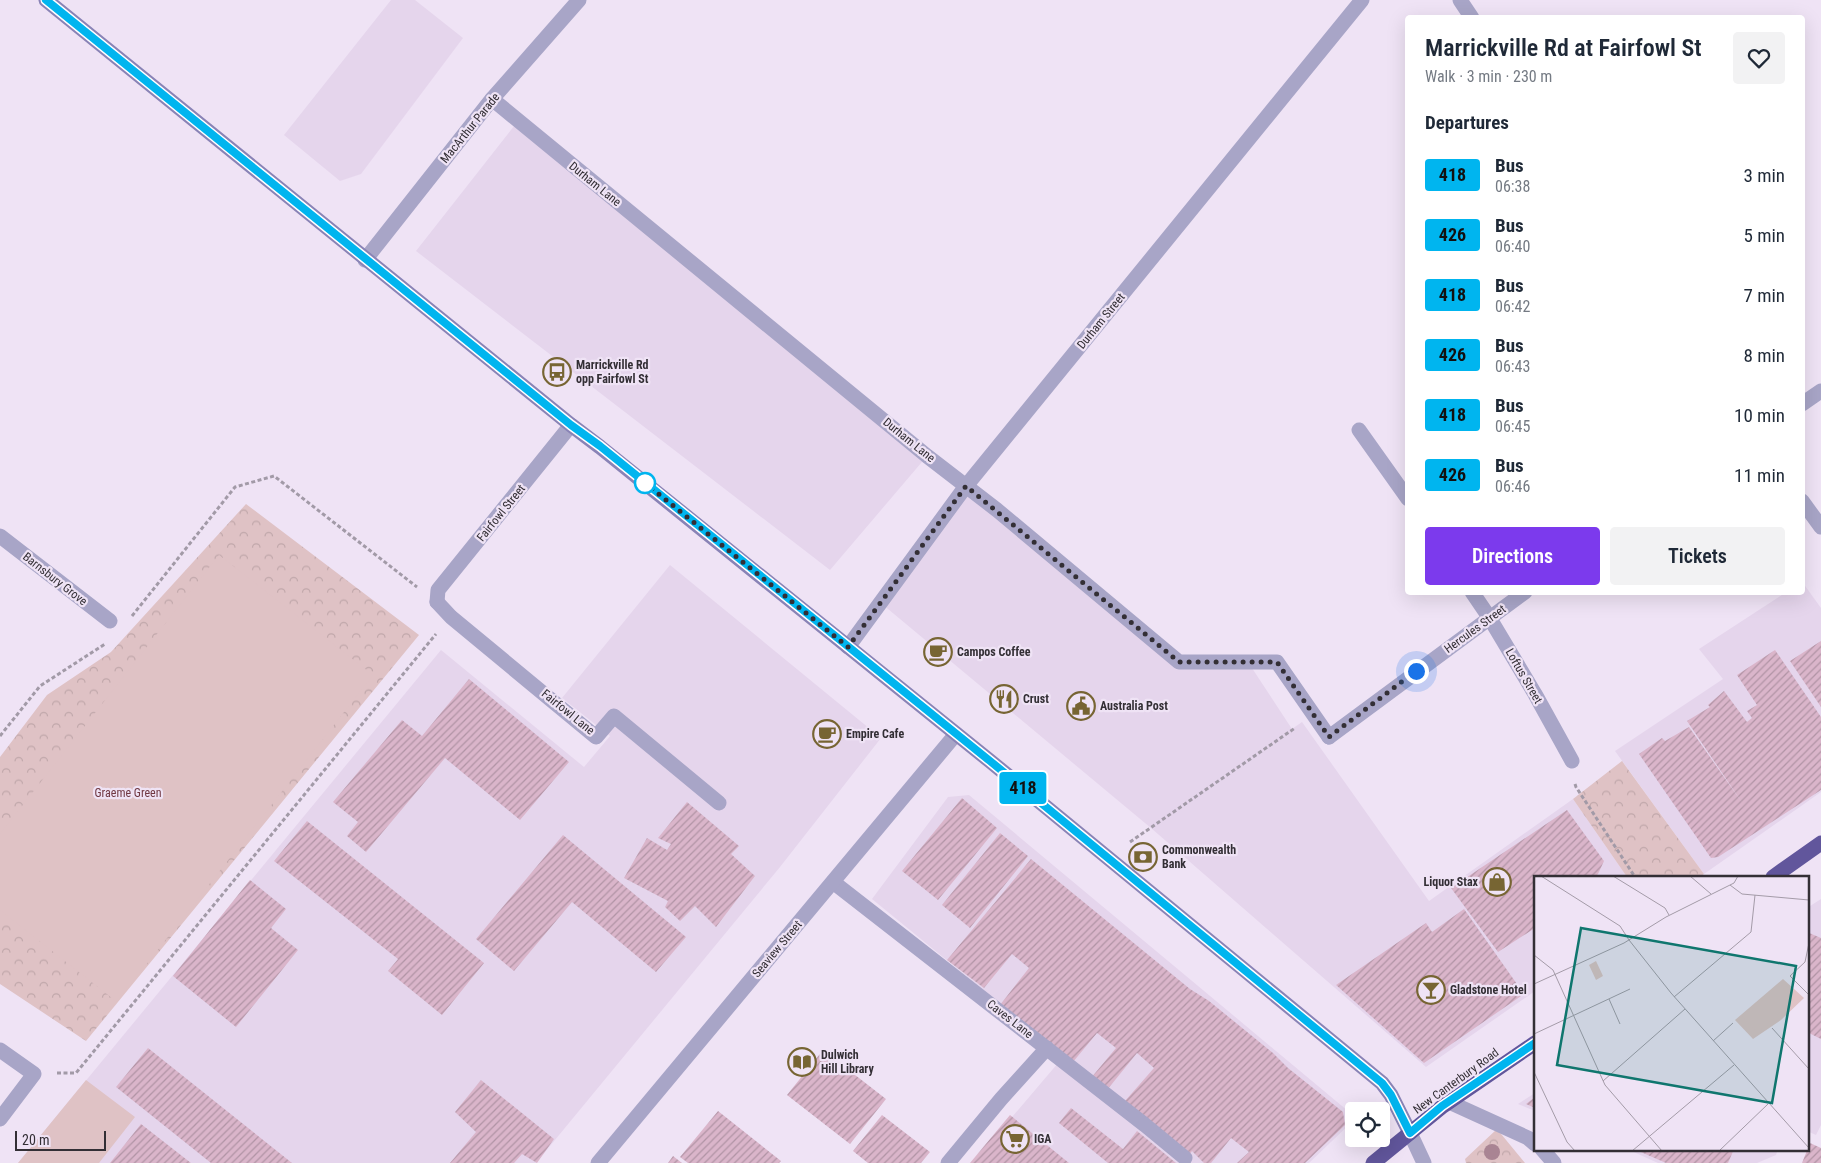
<!DOCTYPE html>
<meta charset="utf-8">
<style>
:root{--surface:#fff;--page:#f2f2f3;--text:#1f2937;--muted:#747a83;--accent:#7c3aed}
body{margin:0;font-family:"Roboto Condensed",sans-serif;background:var(--page);color:var(--text);height:100vh;display:flex;flex-direction:column;font-size:19px;white-space:nowrap}
*{box-sizing:border-box;margin:0}
p{font-size:16px;color:var(--muted)}
.icon{flex:none;width:28px;height:28px;fill:none;stroke:currentColor;stroke-width:2;stroke-linecap:round;stroke-linejoin:round}
.map{position:relative;flex:1;overflow:hidden}
.panel{position:absolute;left:1405px;top:15px;width:400px;height:580px;display:flex;flex-direction:column;background:var(--surface);border-radius:5px;box-shadow:0 5px 20px #0002}
.panel>*{flex:none}
.badge{padding:0 10px;border-radius:4px;font-size:18px;line-height:32px}
.tools{position:absolute;left:1345px;top:1102px;display:grid;gap:10px}
.tools a{display:grid;place-items:center;width:45px;height:45px;border-radius:5px;background:var(--surface);box-shadow:0 5px 20px #0002;font-size:25px}
.scale{position:absolute;left:15px;bottom:12px;width:91px;box-sizing:border-box;padding-left:5px;border:2px solid #332f35;border-top:0;font-size:14px;line-height:18px;white-space:nowrap;color:#332f35;-webkit-text-stroke:4px #efe3f5;paint-order:stroke}
.you{position:absolute;width:25px;height:25px;margin:-12px;border:4px solid #fff;border-radius:50%;background:#1a73e8;box-shadow:0 0 0 8px #1a73e833}
.map>.badge{position:absolute;translate:-50% -50%;box-shadow:0 0 0 2px #fff}
h2{padding:0 20px;font-size:19px;line-height:45px}
.round{display:grid;place-items:center;flex:none;width:52px;height:52px;border-radius:5px;background:var(--page)}
.headline{display:flex;align-items:center;justify-content:space-between;height:85px;padding:0 20px}
h1{font-size:24px;font-weight:600;line-height:38px}
.action{display:flex;gap:10px;margin-top:auto;padding:10px 20px}
.action a{flex:1;height:58px;border-radius:5px;background:var(--accent);color:#fff;font-size:20px;font-weight:600;line-height:58px;text-align:center}
.action a+a{background:var(--page);color:var(--text)}
ul{padding:0;list-style:none}
li{display:flex;align-items:center;gap:15px;height:60px;padding:0 20px}
li div{flex:1}
li b{display:block;font-size:19px}
li em{font-style:normal}
li .badge{min-width:55px;font-weight:700;text-align:center}
.map>svg:first-child{display:block}
</style>
<div class="map">
<svg width="1821" height="1163" viewBox="0 0 1821 1163">
<defs>
<pattern id="forest-crowns" width="20" height="18" patternUnits="userSpaceOnUse" patternTransform="scale(1.25)"><rect width="20" height="18" fill="#dfc2c5"/><path d="M2 6a3 3 0 1 1 6 0M12 15a3 3 0 1 1 6 0" fill="none" stroke="#c0a7aa"/></pattern>
<pattern id="building-hatch" width="6" height="6" patternUnits="userSpaceOnUse" patternTransform="scale(1.25)"><rect width="6" height="6" fill="#dab5ca"/><path d="M-1 1l2-2M0 6l6-6M5 7l2-2" fill="none" stroke="#b194a5"/></pattern>
</defs>
<rect width="100%" height="100%" fill="#efe3f5"/>
<path fill="#e5d5ec" d="M391 0H415L463 38 361 174 340 181 284 135Z
M518 121 927 456 830 570 416 251Z
M966 486 1179 662H1248L1292 729 1302 722 1429 901 1573 799 1627 877H1535V991L1426 1067 1151 828 882 604Z
M670 565 881 738 780 867 536 1163H18L441 650 584 767 610 736 562 698Z
M1803 583 1821 608V792L1704 874 1615 751 1723 679 1699 649 1785 593 1802 592Z
M969 795 1354 1116V1120L1309 1163H973L1064 1056 872 899 948 797Z
M1821 899V1125L1816 1135 1807 1131V908Z
M1535 1093V1111L1518 1104Z
M1627 1149H1778L1776 1155 1757 1163H1658Z"/>
<path fill="url(#forest-crowns)" d="M246 504 419 635 86 1041 0 984V757L47 695 111 652Z
M1622 761 1704 874 1700 877H1627L1573 799Z
M1497 1129 1525 1163H1466L1465 1159Z"/>
<path fill="#dfc2c5" d="M219 555 373 675 117 1002 0 910V834Z
M86 1080 135 1117 99 1163H18Z"/>
<path fill="url(#building-hatch)" d="M1821 641V707L1790 661Z
M1775 650 1821 717V790L1718 857 1711 858 1639 754 1662 738 1665 741 1689 727 1743 804 1687 721 1710 707 1708 705 1724 691 1747 722 1752 718 1747 711 1757 705 1737 675Z
M469 679 569 762 520 820 445 758 366 852 347 836 358 822 333 802 402 720 422 736Z
M962 798 997 828 938 900 902 871Z
M687 802 739 846 731 854 755 876 716 927 695 906 680 921 665 907 668 901 624 878 647 838 667 850 671 844 658 838Z
M1567 810 1604 861 1598 874 1595 877H1535V928L1498 952 1451 888Z
M307 821 484 963 442 1015 388 971 398 959 274 861Z
M1000 833 1028 856 970 928 942 905Z
M563 835 686 937 656 972 572 902 514 971 476 939Z
M1031 859 1190 989 1209 1001 1273 1053 1288 1068 1343 1112 1345 1125 1305 1163H1237L1249 1152 1231 1138 1211 1163H1204L1192 1151 1190 1154 1125 1101 1154 1068 1137 1053 1107 1090 1091 1078 1116 1048 1097 1033 1073 1062 1000 1005 1029 968 1012 954 984 988 947 960Z
M250 880 286 909 271 928 298 950 236 1027 173 976Z
M1464 909 1524 994 1424 1063 1336 985 1426 923 1432 932Z
M1807 932 1821 938V1039L1807 1032Z
M148 1048 292 1163H211L116 1087Z
M823 1050 886 1099 850 1144 787 1095Z
M481 1080 554 1139 537 1163 522 1154 514 1163H450L476 1132 455 1112Z
M1535 1097V1108L1526 1104Z
M1071 1108 1123 1149 1137 1131 1176 1163H1108L1059 1123Z
M718 1111 781 1161 779 1163H688L680 1157Z
M882 1115 930 1152 921 1163H868L853 1151Z
M1010 1115 1069 1163H970Z
M141 1124 191 1163H110Z
M1810 1143 1821 1148V1163H1802Z
M1634 1149H1734L1728 1163H1666Z
M673 1156 682 1163H668Z"/>
<g fill="none" stroke-linecap="round" stroke-linejoin="round">
<path stroke="#a29aa7" stroke-width="3" stroke-dasharray="4 2.5" stroke-linecap="butt" d="M132 616 235 487 274 476 417 587
M0 736 40 686 105 644
M1575 784 1576 787 1635 877
M1130 842 1295 728
M57 1073H76L436 634"/>
<path stroke="#a8a5c7" stroke-width="15" d="M492 99 927 456 997 510 1179 662H1277L1329 737
M437 602 451 617 596 737 614 716 719 803
M1489 617 1535 694 1572 761
M833 882 1145 1125 1185 1158
M1449 1102 1528 1138 1535 1144
M1542 1149 1554 1163
M948 1163 1001 1099 1047 1048"/>
<path stroke="#a8a5c7" stroke-width="15" d="M1460 0 1472 18
M365 260 492 99 579 0
M1802 404 1821 391
M1359 430 1408 499
M1802 501 1821 527
M0 536 110 621
M1472 592 1489 617
M437 602 438 590 571 425
M848 647 966 486 1362 0
M1329 737 1525 592
M0 1050 34 1074 0 1119
M1410 1133 1424 1163
M598 1163 956 734"/>
<path stroke="#8983b6" stroke-width="15" d="M46 0 571 425 600 447 990 761 1382 1083 1391 1095 1410 1133"/>
<path stroke="#61569c" stroke-width="15" d="M1773 877 1821 843
M1373 1163 1443 1106 1535 1043"/>
</g>
<circle fill="#a98493" cx="1492" cy="1152" r="8"/>
<g fill="none" stroke-linecap="round" stroke-linejoin="round">
<defs>
<path id="line" d="M46 0 571 425 600 446 990 761 1382 1083 1391 1095 1410 1133 1442 1106 1535 1043"/>
</defs>
<use href="#line" stroke="#fff" stroke-width="11"/>
<use href="#line" stroke="#00b5ef" stroke-width="8"/>
<path stroke="#332f35" stroke-width="5" stroke-dasharray="0 9" d="M645 483 848 647 966 486 1179 662H1277L1329 737 1416 671"/>
</g>
<defs>
<symbol id="bus-ring" viewBox="-11 -11 22 22"><circle r="9.5" fill="#efe3f5" stroke="#776533" stroke-width="1.5"/><path d="M-5-6H5V4H4V6H2V4H-2V6H-4V4H-5ZM-3.5-4V0h7V-4ZM-3.5 1.2v1.5H-2V1.2ZM2 1.2v1.5H3.5V1.2Z" fill="#776533"/></symbol>
<symbol id="cafe-ring" viewBox="-11 -11 22 22"><circle r="9.5" fill="#efe3f5" stroke="#776533" stroke-width="1.5"/><path d="M-5.5-4.5H6V0H3Q3 3.5 0 3.5H-2.5Q-5.5 3.5-5.5 0ZM3-3.2v2h1.7v-2ZM-6 4.5H4V6H-6Z" fill="#776533"/></symbol>
<symbol id="restaurant-ring" viewBox="-11 -11 22 22"><circle r="9.5" fill="#efe3f5" stroke="#776533" stroke-width="1.5"/><path d="M-5-6h1v4h1v-4h1v4h1v-4h1v5L-1.5 .5V6h-2V.5L-5-1ZM5-6V6H3V1.5H1.5Q1.5-4 5-6Z" fill="#776533"/></symbol>
<symbol id="civic-ring" viewBox="-11 -11 22 22"><circle r="9.5" fill="#efe3f5" stroke="#776533" stroke-width="1.5"/><path d="M-.6-6.5H3V-4.5H.6V-3L4-1V1h2V6H-6V1h2V-1L-.6-3ZM-1.2 2.5V6h2.4V2.5Z" fill="#776533"/></symbol>
<symbol id="bank-ring" viewBox="-11 -11 22 22"><circle r="9.5" fill="#efe3f5" stroke="#776533" stroke-width="1.5"/><path d="M-6-4H6V4H-6ZM0-2.3a2.3 2.3 0 1 0 0 4.6a2.3 2.3 0 1 0 0-4.6Z" fill="#776533"/></symbol>
<symbol id="shop-ring" viewBox="-11 -11 22 22"><circle r="9.5" fill="#efe3f5" stroke="#776533" stroke-width="1.5"/><path d="M-5-2.5h2.3a2.7 3.5 0 0 1 5.4 0H5L5.5 6h-11ZM-1.5-2.5h3a1.5 2.3 0 0 0-3 0Z" fill="#776533"/></symbol>
<symbol id="bar-ring" viewBox="-11 -11 22 22"><circle r="9.5" fill="#efe3f5" stroke="#776533" stroke-width="1.5"/><path d="M-6-5H6L.8 .8V4.5H3.5V6h-7V4.5H-.8V.8Z" fill="#776533"/></symbol>
<symbol id="library-ring" viewBox="-11 -11 22 22"><circle r="9.5" fill="#efe3f5" stroke="#776533" stroke-width="1.5"/><path d="M-6-4Q-3-5.5-.7-3.5V5Q-3 3-6 4ZM6-4Q3-5.5 .7-3.5V5Q3 3 6 4Z" fill="#776533"/></symbol>
<symbol id="supermarket-ring" viewBox="-11 -11 22 22"><circle r="9.5" fill="#efe3f5" stroke="#776533" stroke-width="1.5"/><path d="M-6-5.5h2.5l.6 2H6L4.5 2H-2.5L-4.4-4H-6ZM-1.5 3.2a1.3 1.3 0 1 0 .1 0ZM3 3.2a1.3 1.3 0 1 0 .1 0Z" fill="#776533"/></symbol>
</defs>
<g fill-rule="evenodd">
<use href="#bus-ring" x="541" y="356" width="32" height="32"/>
<use href="#cafe-ring" x="922" y="636" width="32" height="32"/>
<use href="#restaurant-ring" x="988" y="683" width="32" height="32"/>
<use href="#civic-ring" x="1065" y="690" width="32" height="32"/>
<use href="#cafe-ring" x="811" y="718" width="32" height="32"/>
<use href="#bank-ring" x="1127" y="841" width="32" height="32"/>
<use href="#shop-ring" x="1481" y="866" width="32" height="32"/>
<use href="#bar-ring" x="1415" y="974" width="32" height="32"/>
<use href="#library-ring" x="786" y="1046" width="32" height="32"/>
<use href="#supermarket-ring" x="999" y="1123" width="32" height="32"/>
</g>
<circle fill="#fff" stroke="#00b5ef" stroke-width="2.5" cx="645" cy="483" r="10"/>
<g text-anchor="middle" dominant-baseline="central" stroke-width="4.5" stroke-linejoin="round" paint-order="stroke">
<g font-size="12" fill="#332f35" stroke="#efe3f5">
<text transform="translate(470 128) rotate(-51)">MacArthur Parade</text>
<text transform="translate(595 184) rotate(39)">Durham Lane</text>
<text transform="translate(1101 321) rotate(-51)">Durham Street</text>
<text transform="translate(909 440) rotate(39)">Durham Lane</text>
<text transform="translate(501 513) rotate(-51)">Fairfowl Street</text>
<text transform="translate(55 579) rotate(38)">Barnsbury Grove</text>
<text transform="translate(1475 629) rotate(-36)">Hercules Street</text>
<text transform="translate(1524 676) rotate(60)">Loftus Street</text>
<text transform="translate(568 712) rotate(39)">Fairfowl Lane</text>
<text transform="translate(777 949) rotate(-50)">Seaview Street</text>
<text transform="translate(1010 1019) rotate(38)">Caves Lane</text>
<text transform="translate(1456 1081) rotate(-36)">New Canterbury Road</text>
</g>
<g font-size="12" font-weight="bold" fill="#332f35" stroke="#efe3f5" text-anchor="start">
<text x="576" y="365">Marrickville Rd<tspan x="576" dy="14">opp Fairfowl St</tspan></text>
<text x="957" y="652">Campos Coffee</text>
<text x="1023" y="699">Crust</text>
<text x="1100" y="706">Australia Post</text>
<text x="846" y="734">Empire Cafe</text>
<text x="1162" y="850">Commonwealth<tspan x="1162" dy="14">Bank</tspan></text>
<text x="1478" y="882" text-anchor="end">Liquor Stax</text>
<text x="1450" y="990">Gladstone Hotel</text>
<text x="821" y="1055">Dulwich<tspan x="821" dy="14">Hill Library</tspan></text>
<text x="1034" y="1139">IGA</text>
</g>
<g font-size="12" fill="#6f3742" stroke="#efe3f5">
<text x="128" y="793">Graeme Green</text>
</g>
</g>
<g transform="translate(1534 876)">
<rect width="275" height="275" fill="#efe3f5"/>
<path d="M62 85 69 100 62 104 55 89ZM249 103 270 122 247 144 219 163 201 144Z" fill="#dfc2c5"/>
<path d="M245 107 260 124 223 157 208 140Z" fill="#dfc2c5"/>
<path fill="none" stroke="#a49ba8" stroke-width="1" d="M7 0 86 50 95 64M79 0 131 32 135 39M156 0 177 18M196 9 208 18 275 24M95 64 137 117 275 272M275 67 271 86 256 100 275 119M0 79 19 94 71 209 128 275M0 108 90 67 132 41 200 7 204 0M140 121 217 56 221 19M75 123 86 148M238 152 275 193M0 158 96 113M179 165 199 147M0 196 33 266 41 275M69 205 151 133M98 275 200 189M185 275 234 228"/>
<path fill="#0f766e" fill-opacity="0.15" stroke="#0f766e" stroke-width="2.5" d="M47 52 262 90 238 227 23 189Z"/>
<rect width="275" height="275" fill="none" stroke="#332f35" stroke-width="2.5"/>
</g>
</svg>
<div class="tools">
<a><svg class="icon" aria-label="locate" viewBox="0 0 24 24"><circle cx="12" cy="12" r="6"/><path d="M12 2v4M12 18v4M2 12h4M18 12h4"/></svg></a>
</div>
<div class="scale">20 m</div>
<div class="you" style="left:1416px;top:671px"></div>
<b class="badge" style="left:1023px;top:788px;background:#00b5ef;color:#111">418</b>
<section class="panel">
<div class="headline"><div><h1>Marrickville Rd at Fairfowl St</h1><p>Walk · 3 min · 230 m</p></div><a class="round"><svg class="icon" aria-label="heart" viewBox="0 0 24 24"><path d="M12 20l-8-8c-3-5 5-10 8-4 3-6 11-1 8 4z"/></svg></a></div>
<h2>Departures</h2>
<ul>
<li><span class="badge" style="background:#00b5ef;color:#111">418</span><div><b>Bus</b><p>06:38</p></div><em>3 min</em></li>
<li><span class="badge" style="background:#00b5ef;color:#111">426</span><div><b>Bus</b><p>06:40</p></div><em>5 min</em></li>
<li><span class="badge" style="background:#00b5ef;color:#111">418</span><div><b>Bus</b><p>06:42</p></div><em>7 min</em></li>
<li><span class="badge" style="background:#00b5ef;color:#111">426</span><div><b>Bus</b><p>06:43</p></div><em>8 min</em></li>
<li><span class="badge" style="background:#00b5ef;color:#111">418</span><div><b>Bus</b><p>06:45</p></div><em>10 min</em></li>
<li><span class="badge" style="background:#00b5ef;color:#111">426</span><div><b>Bus</b><p>06:46</p></div><em>11 min</em></li>
</ul>
<div class="action"><a>Directions</a><a>Tickets</a></div>
</section>
</div>
